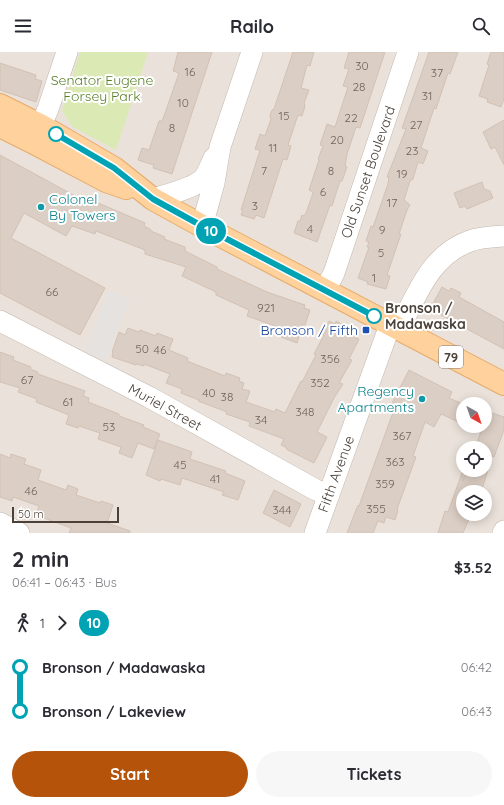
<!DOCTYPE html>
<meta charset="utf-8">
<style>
:root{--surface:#fff;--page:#f7f7f7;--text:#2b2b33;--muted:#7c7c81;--accent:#b45309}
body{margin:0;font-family:Quicksand,sans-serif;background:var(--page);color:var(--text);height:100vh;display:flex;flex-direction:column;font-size:15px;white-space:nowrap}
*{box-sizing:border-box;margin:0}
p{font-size:13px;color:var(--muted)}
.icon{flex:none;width:22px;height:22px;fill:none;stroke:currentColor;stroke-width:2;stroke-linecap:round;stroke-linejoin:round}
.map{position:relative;height:481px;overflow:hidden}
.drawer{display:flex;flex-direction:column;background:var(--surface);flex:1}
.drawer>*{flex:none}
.badge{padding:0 8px;border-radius:13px;font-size:14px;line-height:26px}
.needle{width:26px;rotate:140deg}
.tools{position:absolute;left:456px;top:345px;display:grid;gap:8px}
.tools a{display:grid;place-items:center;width:36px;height:36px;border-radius:50%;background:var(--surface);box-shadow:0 2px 10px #0003;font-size:20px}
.scale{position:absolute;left:12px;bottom:10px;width:107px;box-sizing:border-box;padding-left:4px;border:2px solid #4b4139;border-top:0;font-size:11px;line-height:14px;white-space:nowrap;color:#4b4139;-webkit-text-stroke:3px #fff;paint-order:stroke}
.map>.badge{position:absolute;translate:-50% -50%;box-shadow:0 0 0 2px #fff}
.legs{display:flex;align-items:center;gap:6px;height:44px;padding:0 12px;font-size:13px}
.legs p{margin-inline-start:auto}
.head{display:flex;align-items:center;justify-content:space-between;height:68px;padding:0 12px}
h1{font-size:22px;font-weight:700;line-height:30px}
.primary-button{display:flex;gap:8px;margin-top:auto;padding:8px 12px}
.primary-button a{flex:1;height:46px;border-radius:24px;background:var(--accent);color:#fff;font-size:16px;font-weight:700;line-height:46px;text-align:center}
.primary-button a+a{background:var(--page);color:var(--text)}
ul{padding:0 12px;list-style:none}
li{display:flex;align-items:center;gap:14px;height:44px;font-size:15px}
li i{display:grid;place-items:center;width:6px;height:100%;margin:0 5px;background:currentColor}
li i::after{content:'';width:10px;height:10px;margin:-5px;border:3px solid;border-radius:50%;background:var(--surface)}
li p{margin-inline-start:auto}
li:first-child i{background:linear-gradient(#0000 50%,currentColor 0)}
li:last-child i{background:linear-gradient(currentColor 50%,#0000 0)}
header{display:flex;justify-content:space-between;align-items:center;height:52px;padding:0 12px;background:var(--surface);font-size:18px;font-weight:700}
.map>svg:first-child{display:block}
</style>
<header><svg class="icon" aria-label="menu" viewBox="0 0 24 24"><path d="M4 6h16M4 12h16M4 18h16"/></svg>Railo<svg class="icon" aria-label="search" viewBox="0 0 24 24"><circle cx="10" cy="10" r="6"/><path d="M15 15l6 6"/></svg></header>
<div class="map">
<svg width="504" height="481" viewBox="0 0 504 481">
<rect width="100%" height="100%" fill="#f6f1ec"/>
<path fill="#eae2da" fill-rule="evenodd" d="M0 0H504V481H0ZM463 352H485V374H463ZM463 396H485V418H463ZM463 440H485V462H463Z"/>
<path fill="#dbeab4" d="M80 0H148L116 98 73 75 62 59Z"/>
<path fill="#e5e2e0" d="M108 239 130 247 106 308 85 300Z"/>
<path fill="#dbcec4" stroke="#d3c1b4" d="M178 0H212L172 122 153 116 154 113 138 108 142 96 149 98 159 69H162L164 64 179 21 173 19Z
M293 0H314L310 14 307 13 301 36 309 38 304 51 305 54 302 64 298 63 288 93 291 94 287 108 283 107 264 166 256 163 254 167 241 163 243 158H241L260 98 255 97 260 82 265 84 271 67 270 64 272 58 274 57Z
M349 0H385L360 76 356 75 347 102 345 114 347 115 342 129H340L332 154 330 153 317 190 294 181 298 169H300L302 163 304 164 306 161 313 141V140L309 138 319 108 318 107 323 94 320 93 327 72 335 75 348 35 343 34 349 17 344 16Z
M429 0H458L450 22 448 21 436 57 434 56 421 96 428 99 423 112 418 110 413 127 410 129 404 148 410 153 407 158 399 182H401L387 223 390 224 386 237 367 232 368 230 358 226 369 195H367L369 190 366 189 371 174 373 175 379 158 388 132 389 125H387L406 77 402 76Z
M491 0H504V47L501 55 487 50 488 47 479 44 489 13 487 12Z
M0 11 36 23 35 27 42 29 36 50 0 38Z
M504 68V113L495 95 491 97 483 80Z
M0 103 88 151 89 148 96 150 145 171 144 174 150 177 151 179 165 185 164 187 185 195V199L217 215V217L267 240 305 253 304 256 310 258 305 273 303 272 297 291 281 285 284 277 247 264 249 258 216 243V240L182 224 186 215 145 202V198L96 179 95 182 72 174 66 184 24 161 11 186 105 236 80 283 0 241Z
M482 130 484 137 490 139 493 146 467 157 465 154 460 156 454 141Z
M442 235 449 239 451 236 461 241 459 245 504 270V297L430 257Z
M329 269 335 272 336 269 358 281 356 286 359 287 349 307 352 308 339 331 343 332 334 346 317 380 327 385 314 411 286 397 287 396 281 393 284 387 249 374 250 370 226 362 227 360 198 349 199 348 181 341 182 337 166 331 170 322 144 312V314L136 312V313L112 305 113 301 112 300 119 280 125 283 128 276 139 280 140 278 156 284 157 281 173 287 169 298 188 306 187 309 225 324 226 321 240 326 239 329 244 331 242 337 250 339 246 350 275 360 276 357 285 361 301 329 302 330 316 303 314 302 324 283 322 282Z
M0 300 14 305 13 308 31 315 30 317 38 320V322L85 339 83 344 89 346 88 350 119 362V364L144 373 143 375 160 382 154 397 138 391 132 406 119 401 121 395 98 387 100 381 79 374 78 376 66 372 69 363 36 350 37 347 18 340 20 336 0 330Z
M409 318 452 340 449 346 463 352V372L441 362 434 375 425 370 413 404 416 405 397 457 398 458 395 468 386 465 384 471 378 469 373 481H347L358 453 359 454 395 355 391 353Z
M489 360 504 365V378L494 405 485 401V396H475L483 374H485L487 364 489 365Z
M158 388 192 400 190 407 226 419 225 421 245 429 238 448 222 443 224 440 182 426 180 433 161 427 160 429 146 423Z
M0 402 10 406 11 402 26 407 24 412 41 418 38 428 66 438 68 433 78 437 76 443 100 451 101 449 113 453 107 471 130 479V481H69L71 476 36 463 39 454 13 445 12 449 0 445Z
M467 418H488L481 440H463V462H471L463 481H438L445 459 448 460 462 421 463 422V429Z
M274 438 301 452 290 475 263 461Z"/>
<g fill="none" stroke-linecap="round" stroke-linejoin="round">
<defs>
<path id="minor" d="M34 89 48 57 67 0
M153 147C166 143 195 136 204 126 208 121 211 112 214 106
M202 174 214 131 220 95 252 0
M325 238 334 221 408 0
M0 269 149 345 316 438 329 443
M399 277C417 243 430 203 470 189 481 185 493 185 504 184
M0 471 19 481
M315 481 390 273
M503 481 504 479"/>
<path id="major" d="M0 53 42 74 114 116 153 147 202 174 504 332
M0 74 34 91 106 129 126 136"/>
</defs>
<use href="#minor" stroke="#c2b7ae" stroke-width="22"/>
<use href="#major" stroke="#e7ab69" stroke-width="24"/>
<use href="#minor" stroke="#fff" stroke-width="21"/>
<use href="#major" stroke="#ffd19c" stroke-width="22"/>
</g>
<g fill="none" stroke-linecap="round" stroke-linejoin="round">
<defs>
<path id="line-1" d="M56 82 114 116 153 147 202 174 374 264"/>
</defs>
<use href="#line-1" stroke="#fff" stroke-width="9"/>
<use href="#line-1" stroke="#00a3b4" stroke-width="6"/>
</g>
<g fill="#fff" stroke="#00a3b4" stroke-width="2">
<circle cx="56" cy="82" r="7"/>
<circle cx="374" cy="264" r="7"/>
</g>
<g fill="#0f9aa8" stroke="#fff" stroke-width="1.5">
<circle cx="41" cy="155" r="4"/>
<circle cx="422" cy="347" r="4"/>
</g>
<rect fill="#1a4fb4" stroke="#fff" stroke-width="1.5" x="362" y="274" width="8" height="8" rx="2"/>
<g text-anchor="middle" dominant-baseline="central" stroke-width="4" stroke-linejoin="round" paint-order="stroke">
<g font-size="12" fill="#6f645c">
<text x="362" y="13">30</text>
<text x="190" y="19">16</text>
<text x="437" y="20">37</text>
<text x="359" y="34">28</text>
<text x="427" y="43">31</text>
<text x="183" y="50">10</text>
<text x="284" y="63">15</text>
<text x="351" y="65">22</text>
<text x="416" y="72">27</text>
<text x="172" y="75">8</text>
<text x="337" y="87">20</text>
<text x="273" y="95">11</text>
<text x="412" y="98">23</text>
<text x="264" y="118">7</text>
<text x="331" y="118">8</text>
<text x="402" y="121">19</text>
<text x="323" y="139">6</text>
<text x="392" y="150">17</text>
<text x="255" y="153">3</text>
<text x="310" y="176">4</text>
<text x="382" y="177">9</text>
<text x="381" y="200">5</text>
<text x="374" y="225">1</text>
<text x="52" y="239">66</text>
<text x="266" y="255">921</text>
<text x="142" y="296">50</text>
<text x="160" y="297">46</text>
<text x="330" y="306">356</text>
<text x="27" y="327">67</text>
<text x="320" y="330">352</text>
<text x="209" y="340">40</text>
<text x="227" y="344">38</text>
<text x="68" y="349">61</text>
<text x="305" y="359">348</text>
<text x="261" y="367">34</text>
<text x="109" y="374">53</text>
<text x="402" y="383">367</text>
<text x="395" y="409">363</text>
<text x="180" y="412">45</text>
<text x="215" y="426">41</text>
<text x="385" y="431">359</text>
<text x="31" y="438">46</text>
<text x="376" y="456">355</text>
<text x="282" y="457">344</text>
</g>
<rect fill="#fff" stroke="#817a74" stroke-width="1" x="439" y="294" width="24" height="22" rx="3"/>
<g font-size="13" font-weight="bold" fill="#4b4139">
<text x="451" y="305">79</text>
</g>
<g font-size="14" fill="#597f29" stroke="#fff">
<text x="102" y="28">Senator Eugene<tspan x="102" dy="16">Forsey Park</tspan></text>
</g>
<g font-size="14" fill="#4b4139" stroke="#fff">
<text transform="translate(368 120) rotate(-71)">Old Sunset Boulevard</text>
<text transform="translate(165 355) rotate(29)">Muriel Street</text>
<text transform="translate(336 422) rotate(-70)">Fifth Avenue</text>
</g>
<g font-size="14" fill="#0d838f" stroke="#fff" text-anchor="start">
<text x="49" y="147">Colonel<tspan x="49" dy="16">By Towers</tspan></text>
<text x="414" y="339" text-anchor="end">Regency<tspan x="414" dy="16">Apartments</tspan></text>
</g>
<g font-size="14" font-weight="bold" fill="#4b4139" stroke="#fff" text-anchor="start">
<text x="385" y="256">Bronson /<tspan x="385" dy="16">Madawaska</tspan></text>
</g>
<g font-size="14" fill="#164399" stroke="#fff" text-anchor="end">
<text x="358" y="278">Bronson / Fifth</text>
</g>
</g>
</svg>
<div class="tools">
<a><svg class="needle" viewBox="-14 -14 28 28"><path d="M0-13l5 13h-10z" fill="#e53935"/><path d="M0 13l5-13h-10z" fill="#7c7c81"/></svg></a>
<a><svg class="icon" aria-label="locate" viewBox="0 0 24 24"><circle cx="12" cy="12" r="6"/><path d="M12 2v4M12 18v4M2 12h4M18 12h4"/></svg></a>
<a><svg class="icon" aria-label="layers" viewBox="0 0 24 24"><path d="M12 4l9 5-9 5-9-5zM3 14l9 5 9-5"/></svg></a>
</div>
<div class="scale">50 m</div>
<b class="badge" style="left:211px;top:179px;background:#00a3b4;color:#fff">10</b>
</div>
<section class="drawer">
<div class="head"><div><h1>2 min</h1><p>06:41 – 06:43 · Bus</p></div><b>$3.52</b></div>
<div class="legs"><svg class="icon" aria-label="walk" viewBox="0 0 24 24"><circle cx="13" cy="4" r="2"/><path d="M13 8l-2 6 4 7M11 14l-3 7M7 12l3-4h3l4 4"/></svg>1<svg class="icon" aria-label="forward" viewBox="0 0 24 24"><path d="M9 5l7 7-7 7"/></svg><b class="badge" style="background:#00a3b4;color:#fff">10</b></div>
<ul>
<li><i style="color:#00a3b4"></i><b>Bronson / Madawaska</b><p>06:42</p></li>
<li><i style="color:#00a3b4"></i><b>Bronson / Lakeview</b><p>06:43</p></li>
</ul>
<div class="primary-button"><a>Start</a><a>Tickets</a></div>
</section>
